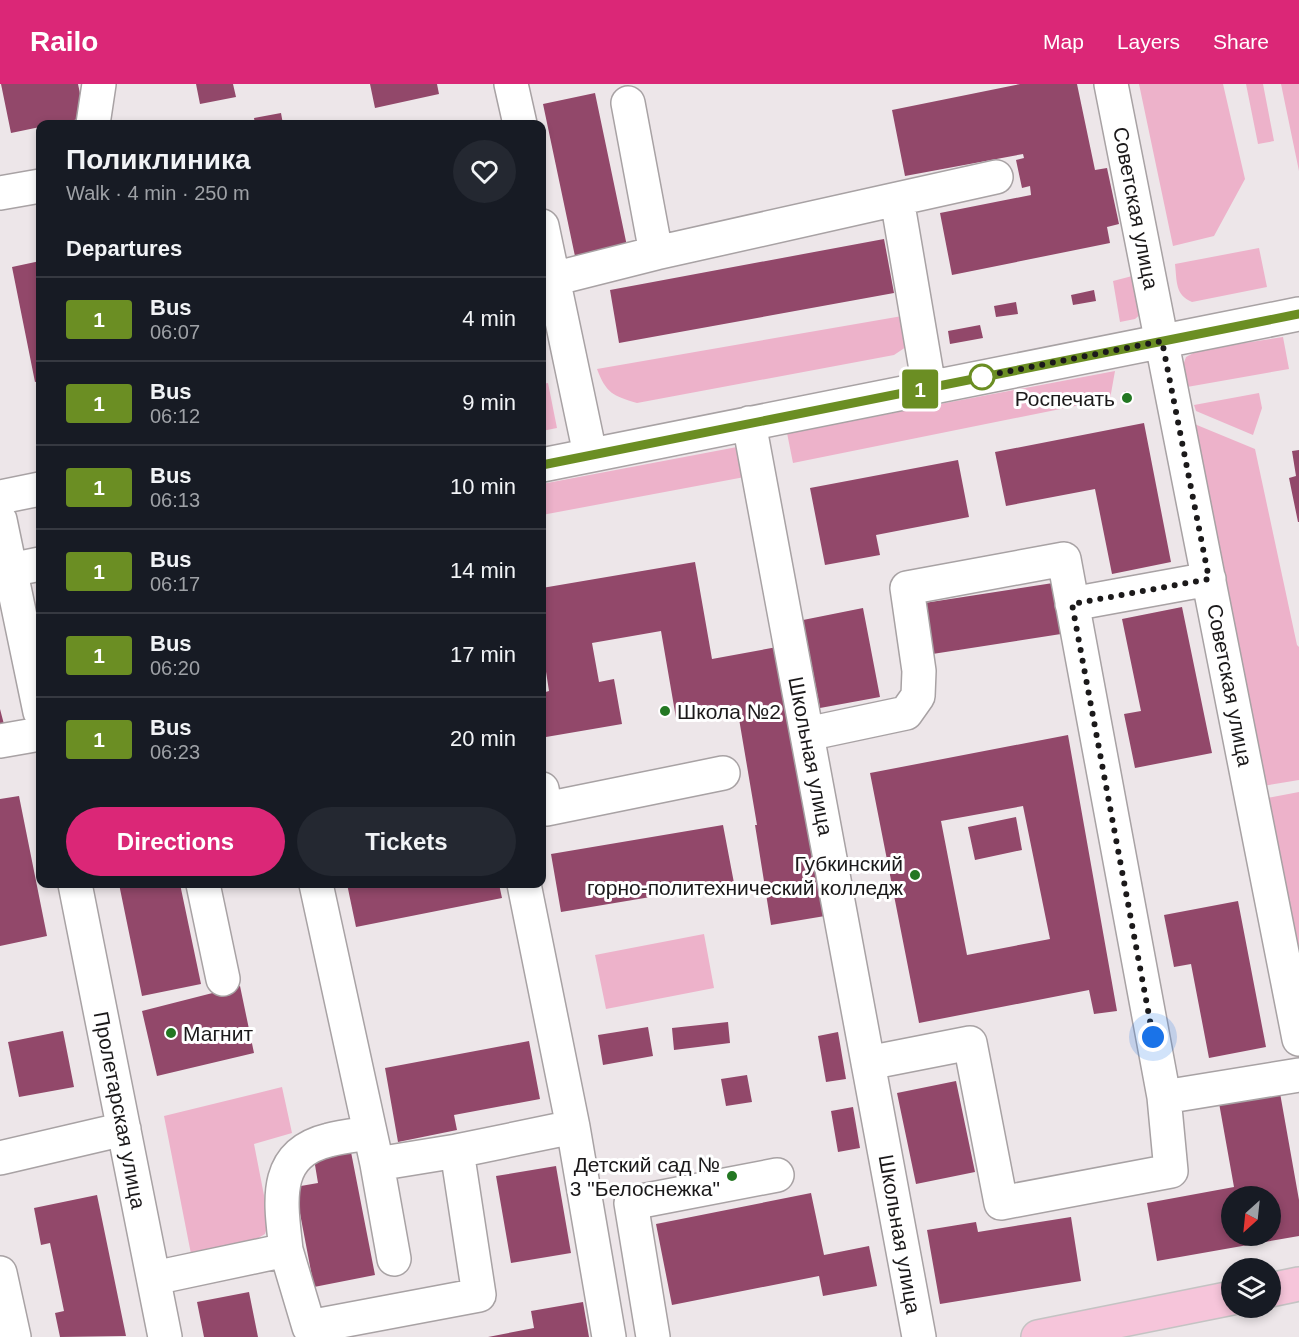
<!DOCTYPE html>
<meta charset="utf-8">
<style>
:root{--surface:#171b24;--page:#242831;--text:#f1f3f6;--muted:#9ea1a6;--line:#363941;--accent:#db2777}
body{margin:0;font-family:Helvetica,sans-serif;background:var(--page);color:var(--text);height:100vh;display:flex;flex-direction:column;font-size:22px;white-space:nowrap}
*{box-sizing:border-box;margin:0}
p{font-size:20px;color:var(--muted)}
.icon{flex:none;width:33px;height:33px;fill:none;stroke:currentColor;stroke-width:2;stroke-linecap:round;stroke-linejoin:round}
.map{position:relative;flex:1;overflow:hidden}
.drawer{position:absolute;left:36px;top:36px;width:510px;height:768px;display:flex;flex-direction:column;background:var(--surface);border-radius:12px;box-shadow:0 3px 9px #0003}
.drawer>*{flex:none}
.badge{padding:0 12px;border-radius:4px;font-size:21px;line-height:39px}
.needle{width:39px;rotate:207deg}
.buttons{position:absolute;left:1221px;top:1102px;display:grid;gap:12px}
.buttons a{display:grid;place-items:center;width:60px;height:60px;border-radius:50%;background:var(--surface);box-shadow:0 3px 9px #0003;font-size:30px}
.you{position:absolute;width:30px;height:30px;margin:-15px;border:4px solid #fff;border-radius:50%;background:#1a73e8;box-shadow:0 0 0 9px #1a73e833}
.map>.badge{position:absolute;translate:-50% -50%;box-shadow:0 0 0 3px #fff}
h2{padding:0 30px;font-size:22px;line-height:54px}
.round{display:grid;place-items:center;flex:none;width:63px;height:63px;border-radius:32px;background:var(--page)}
.overview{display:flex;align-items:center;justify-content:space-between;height:102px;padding:0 30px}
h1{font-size:28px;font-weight:700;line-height:45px}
.primary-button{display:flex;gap:12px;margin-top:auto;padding:12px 30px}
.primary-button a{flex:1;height:69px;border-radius:36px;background:var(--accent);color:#fff;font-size:24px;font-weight:700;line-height:69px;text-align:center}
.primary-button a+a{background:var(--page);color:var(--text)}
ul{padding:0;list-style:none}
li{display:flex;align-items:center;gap:18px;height:84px;padding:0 30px;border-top:2px solid var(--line)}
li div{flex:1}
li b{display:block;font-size:22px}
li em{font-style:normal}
li .badge{min-width:66px;font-weight:700;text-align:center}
header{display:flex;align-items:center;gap:36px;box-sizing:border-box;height:84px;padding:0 30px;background:var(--accent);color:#fff}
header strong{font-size:28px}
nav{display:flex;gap:33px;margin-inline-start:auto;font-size:21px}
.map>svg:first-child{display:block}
</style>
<header>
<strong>Railo</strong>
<nav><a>Map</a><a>Layers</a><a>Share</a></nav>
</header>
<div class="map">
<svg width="1299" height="1253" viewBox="0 0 1299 1253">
<rect width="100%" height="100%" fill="#ede6e9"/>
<path fill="#edb2ca" d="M1139 0H1223L1245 95 1214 152 1173 162Z
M1246 0H1263L1274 57 1258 60Z
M1281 0H1299V87Z
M1259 164 1267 203 1192 218C1175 211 1177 197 1175 180Z
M1140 190 1142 229 1135 235 1120 238 1113 197Z
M908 231 906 263 894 271 637 319C613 312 606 309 597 285Z
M1283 253 1289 285 1187 303 1182 284 1186 273 1199 266Z
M1115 287 1110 315 793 379 787 349Z
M548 299 557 344 542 347V300Z
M1259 309 1262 324 1253 351 1196 327 1194 321Z
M1192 339 1255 365 1297 561 1299 563V696L1263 702Z
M737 363 747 372 750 392 542 431V400Z
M1299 708V879L1267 714Z
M704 850 714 904 606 925 595 871Z
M282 1003 292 1049 254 1060 269 1137 265 1150 250 1159 191 1170 164 1032Z"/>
<path fill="#92486a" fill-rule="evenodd" d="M1 0H78L85 34 52 40H40V43L11 49Z
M196 0H233L236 13 200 20Z
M370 0H437L439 10 375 24Z
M1020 0H1077L1095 86 1107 84 1119 140 1107 143 1110 159 952 191 940 129 1031 111 1030 102 1022 104 1016 76 1024 74 1023 70 905 92 892 26Z
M595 9 628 167 576 177 543 20Z
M281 29 283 40H255L254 34Z
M884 155 894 209 619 259 610 206Z
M40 177V297L35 298 12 183Z
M1094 206 1096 217 1073 221 1071 211Z
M1016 218 1018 230 996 233 994 222Z
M980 241 983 254 950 260 948 247Z
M1125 307 1130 308 1133 312 1131 317 1126 318 1122 316V311Z
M1144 339 1171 478 1112 490 1095 405 1006 422 995 368Z
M1299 366V438H1298L1289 394 1296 392 1292 367Z
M958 376 969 433 876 451 880 471 825 481 810 404Z
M695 478 712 575 777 563 805 732 825 832 771 841 755 741H757L737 623 676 634 661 547 592 559 599 598 614 595 622 640 546 653 542 628V609L549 607 542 562V504Z
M1053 499 1061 550 926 571 918 520Z
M1182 523 1212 669 1135 684 1124 630 1141 627 1122 535Z
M863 524 880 613 820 624 803 536Z
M0 625 5 644 0 645Z
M1068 651 1117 927 1094 930 1089 906 919 939 870 689ZM1023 722 1050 855 967 871 941 737Z
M19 712 47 852 0 862V715Z
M1016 733 1022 766 975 776 968 743Z
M723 741 734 799 561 828 551 770Z
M119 800H180L201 900 142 912Z
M347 800H499L502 814 356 843Z
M1238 817 1266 963 1209 974 1191 880 1174 883 1164 831Z
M240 902 254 969 157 992 142 927Z
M728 938 730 959 674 966 672 944Z
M648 943 653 972 603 981 598 951Z
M63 947 74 1003 19 1013 8 958Z
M838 948 846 995 826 998 818 952Z
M529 957 540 1015 454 1031 457 1046 398 1058 385 984Z
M747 991 752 1018 726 1022 721 995Z
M956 997 975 1088 916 1100 897 1009Z
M1280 1009 1299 1116V1152L1157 1177 1147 1119 1234 1103 1219 1019ZM1232 1113H1270V1152H1232Z
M853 1023 860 1064 838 1068 831 1027Z
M351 1068 375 1191 314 1203 295 1103 318 1099 314 1075Z
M556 1082 571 1169 511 1179 496 1092Z
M811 1109 824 1171 869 1162 877 1202 823 1212 819 1192 672 1221 656 1140Z
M97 1111 126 1252 60 1253 55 1229 64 1227 50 1159 41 1161 34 1124Z
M1071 1133 1081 1197 940 1220 927 1146 976 1138 978 1148Z
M249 1208 258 1253H204L197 1218Z
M583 1218 589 1253H488L534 1244 531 1227Z"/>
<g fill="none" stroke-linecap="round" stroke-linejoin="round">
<defs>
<path id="minor" d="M511 0 520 40
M1111 0 1299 955
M628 19 656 169 897 115 929 303
M93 40 99 0
M0 109 40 102
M897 115 996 93
M542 142 590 370
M553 195 656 169
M749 339 919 1253
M542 381 1299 230
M0 413 40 405
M0 436 40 628
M0 488 40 480
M1072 520 1209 495
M807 650 906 629 918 612 919 587 907 504 1064 475 1164 1013
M0 657 40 650
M542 705 546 725 723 689
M75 800 165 1253
M203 800 223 895
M316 800 377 1080
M524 800 573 1043 609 1253
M868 979 970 959 1001 1119 1171 1087 1164 1013 1299 991
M457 1067 573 1043
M0 1074 124 1045
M286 1166C281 1119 271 1070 329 1056 342 1052 357 1051 370 1049
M0 1189 14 1253
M154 1194 286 1166 309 1243 479 1211 457 1067 377 1080 394 1175
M653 1253 631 1119 777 1091"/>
<path id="major" d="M1270 1206 1299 1200
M1038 1253 1232 1214"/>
</defs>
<use href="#minor" stroke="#a8a2a4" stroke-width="36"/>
<use href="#major" stroke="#c4c3c3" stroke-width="36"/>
<use href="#minor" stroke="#fff" stroke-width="33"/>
<use href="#major" stroke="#f6c5da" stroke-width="33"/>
</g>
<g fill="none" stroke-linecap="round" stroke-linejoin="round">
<defs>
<path id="line" d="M542 381 1299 230"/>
</defs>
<use href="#line" stroke="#fff" stroke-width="14"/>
<use href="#line" stroke="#6b8e23" stroke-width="9"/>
<path stroke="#1b191a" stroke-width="6" stroke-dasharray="0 10.8" d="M982 293 975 294 1162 257 1209 495 1072 520 1153 953"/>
</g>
<circle fill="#fff" stroke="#6b8e23" stroke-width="3" cx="982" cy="293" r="12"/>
<g fill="#237722" stroke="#fff" stroke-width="2">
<circle cx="1127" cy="314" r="6"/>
<circle cx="665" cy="627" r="6"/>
<circle cx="915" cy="791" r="6"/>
<circle cx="171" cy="949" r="6"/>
<circle cx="732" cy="1092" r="6"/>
</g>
<g text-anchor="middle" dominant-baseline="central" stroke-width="6" stroke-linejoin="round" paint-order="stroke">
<g font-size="21" fill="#1b191a" stroke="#fff">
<text transform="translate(1136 124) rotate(79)">Советская улица</text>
<text transform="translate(1230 601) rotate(79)">Советская улица</text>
<text transform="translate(811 672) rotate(79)">Школьная улица</text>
<text transform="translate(120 1026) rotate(79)">Пролетарская улица</text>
<text transform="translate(900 1150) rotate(80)">Школьная улица</text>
</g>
<g font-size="21" fill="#1b191a" stroke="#fff" text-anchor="end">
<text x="1115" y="314">Роспечать</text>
<text x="677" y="627" text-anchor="start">Школа №2</text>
<text x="903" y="779">Губкинский<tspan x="903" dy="24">горно-политехнический колледж</tspan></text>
<text x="183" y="949" text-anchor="start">Магнит</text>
<text x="720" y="1080">Детский сад №<tspan x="720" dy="24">3 "Белоснежка"</tspan></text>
</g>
</g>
</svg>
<div class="buttons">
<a><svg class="needle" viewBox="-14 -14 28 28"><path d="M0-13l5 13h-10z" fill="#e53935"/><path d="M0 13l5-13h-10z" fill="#9ea1a6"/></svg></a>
<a><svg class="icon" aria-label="layers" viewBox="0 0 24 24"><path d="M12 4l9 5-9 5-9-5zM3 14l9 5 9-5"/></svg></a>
</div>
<div class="you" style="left:1153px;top:953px"></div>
<b class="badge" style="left:920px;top:305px;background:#6b8e23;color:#fff">1</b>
<section class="drawer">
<div class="overview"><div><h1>Поликлиника</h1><p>Walk · 4 min · 250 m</p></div><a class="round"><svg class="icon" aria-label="heart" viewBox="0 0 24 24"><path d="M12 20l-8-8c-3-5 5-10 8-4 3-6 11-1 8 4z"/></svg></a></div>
<h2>Departures</h2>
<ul>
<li><span class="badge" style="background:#6b8e23;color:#fff">1</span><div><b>Bus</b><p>06:07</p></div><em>4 min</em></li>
<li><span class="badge" style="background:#6b8e23;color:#fff">1</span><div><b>Bus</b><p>06:12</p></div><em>9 min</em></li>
<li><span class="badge" style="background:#6b8e23;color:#fff">1</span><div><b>Bus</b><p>06:13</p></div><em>10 min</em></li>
<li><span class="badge" style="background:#6b8e23;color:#fff">1</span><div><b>Bus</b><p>06:17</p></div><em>14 min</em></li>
<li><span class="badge" style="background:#6b8e23;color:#fff">1</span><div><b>Bus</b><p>06:20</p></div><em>17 min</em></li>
<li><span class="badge" style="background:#6b8e23;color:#fff">1</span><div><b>Bus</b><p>06:23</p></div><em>20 min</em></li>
</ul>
<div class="primary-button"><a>Directions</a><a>Tickets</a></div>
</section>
</div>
